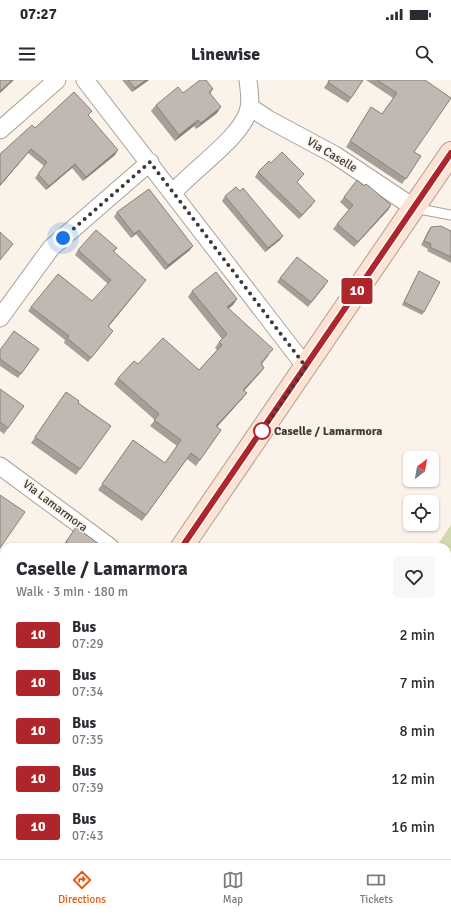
<!DOCTYPE html>
<meta charset="utf-8">
<style>
:root{--surface:#fff;--page:#f7f7f7;--text:#2b2b33;--muted:#7c7c81;--line:#e1e1e2;--accent:#ea580c}
body{margin:0;font-family:Signika,sans-serif;background:var(--page);color:var(--text);height:100vh;display:flex;flex-direction:column;font-size:15px;white-space:nowrap}
*{box-sizing:border-box;margin:0}
p{font-size:13px;color:var(--muted)}
.icon{flex:none;width:22px;height:22px;fill:none;stroke:currentColor;stroke-width:2;stroke-linecap:round;stroke-linejoin:round}
.map{position:relative;flex:1;overflow:hidden}
.sheet{position:absolute;left:0px;top:463px;width:451px;height:316px;display:flex;flex-direction:column;background:var(--surface);border-radius:12px 12px 0 0;box-shadow:0 1px 3px #0004}
.sheet>*{flex:none}
.badge{padding:0 8px;border-radius:3px;font-size:14px;line-height:26px}
.needle{width:26px;rotate:31deg}
.buttons{position:absolute;left:403px;top:371px;display:grid;gap:8px}
.buttons a{display:grid;place-items:center;width:36px;height:36px;border-radius:6px;background:var(--surface);box-shadow:0 1px 3px #0004;font-size:20px}
.you{position:absolute;width:20px;height:20px;margin:-10px;border:3px solid #fff;border-radius:50%;background:#1a73e8;box-shadow:0 0 0 6px #1a73e833}
.map>.badge{position:absolute;translate:-50% -50%;box-shadow:0 0 0 2px #fff}
.round{display:grid;place-items:center;flex:none;width:42px;height:42px;border-radius:6px;background:var(--page)}
.summary{display:flex;align-items:center;justify-content:space-between;height:68px;padding:0 16px}
h1{font-size:19px;font-weight:700;line-height:30px}
ul{padding:0;list-style:none}
li{display:flex;align-items:center;gap:12px;height:48px;padding:0 16px}
li div{flex:1}
li b{display:block;font-size:15px}
li em{font-style:normal}
li .badge{min-width:44px;font-weight:700;text-align:center}
.status{display:flex;justify-content:space-between;align-items:center;height:28px;padding:0 20px;background:var(--surface);direction:ltr}
.status svg{height:11px;fill:currentColor}
header{display:flex;justify-content:space-between;align-items:center;height:52px;padding:0 16px;background:var(--surface);font-size:18px;font-weight:700}
.tabs{display:flex;justify-content:space-around;align-items:center;height:56px;border-top:1px solid var(--line);background:var(--surface);font-size:11px;color:var(--muted)}
.tabs a{display:grid;justify-items:center;gap:2px}
.tabs .selected{color:var(--accent)}
.map>svg:first-child{display:block}
</style>
<div class="status"><b>07:27</b><svg viewBox="0 0 49 12"><path d="M0 12V9h3v3zM5 12V6h3v6zM10 12V3h3v9zM15 12V0h3v12zM26 1h20v11H26zM47 4h2v5h-2z"/></svg></div>
<header><svg class="icon" aria-label="menu" viewBox="0 0 24 24"><path d="M4 6h16M4 12h16M4 18h16"/></svg>Linewise<svg class="icon" aria-label="search" viewBox="0 0 24 24"><circle cx="10" cy="10" r="6"/><path d="M15 15l6 6"/></svg></header>
<div class="map">
<svg width="451" height="779" viewBox="0 0 451 779">
<rect width="100%" height="100%" fill="#fbf2ea"/>
<path fill="#d0d8ad" d="M451 445V720L447 726V467H436Z
M210 775H413L410 779H207Z"/>
<g fill="none" stroke-linecap="round" stroke-linejoin="round">
<path stroke="#49a8ad" stroke-width="18" d="M447 601 451 595
M314 779 317 775"/>
<defs>
<path id="lane" d="M414 128 451 135"/>
<path id="street" d="M85 0 306 287
M250 27 268 39 335 75 413 127
M0 50 57 0
M173 113C193 89 244 56 249 28 251 19 249 9 248 0
M0 238 51 168 150 82
M0 386 110 467"/>
<path id="secondary" d="M182 467 451 73
M0 731 4 725"/>
</defs>
<use href="#lane" stroke="#aaa29a" stroke-width="11"/>
<use href="#street" stroke="#aaa29a" stroke-width="19"/>
<use href="#secondary" stroke="#aaa29a" stroke-width="24"/>
<path stroke="#968f8a" stroke-width="2.5" stroke-dasharray="2 2" stroke-linecap="butt" d="M447 511 451 505
M447 702 451 697
M244 779 248 775
M392 779 394 775"/>
<use href="#lane" stroke="#fff" stroke-width="9"/>
<use href="#street" stroke="#fff" stroke-width="17"/>
<use href="#secondary" stroke="#fee2d2" stroke-width="22"/>
</g>
<path fill="#a69f98" d="M122 0H149L132 12Z
M329 0H363L348 23 324 8Z
M366 0H425L414 72 421 76 402 104 346 67 368 32 382 34 393 18Z
M213 9 210 14 217 33 196 49 194 46 175 61 151 31 156 25 183 13Z
M89 36 115 75 83 101 72 88 46 110 35 98 44 86 28 73 0 106V74L35 48Z
M271 83 304 94 297 102 312 125 299 139 255 97 258 92Z
M364 106 391 125 388 130 354 167 333 149 337 144 349 130 340 122 344 117Z
M240 111 280 160 265 172 222 121 225 116Z
M117 132 190 170 165 190 136 154 131 158 114 137Z
M431 147 451 151V183L427 171 428 169 421 165 428 151Z
M117 168 114 172 143 204 108 247 113 251 88 282 64 263 65 260 28 231 31 227 92 221 108 204 75 175 78 170Z
M419 191 424 232 422 235 402 225Z
M280 198 325 206 308 227 277 202Z
M192 211 237 219 233 225 228 228 269 275 262 284 260 293 244 311 242 319 217 347 221 350 196 386 187 379 142 441 98 410 133 360 165 383 177 366 150 346 155 340 114 304 118 298 138 284 199 290 217 270 215 268 219 262 222 259 188 217Z
M39 269 18 298 0 286V270Z
M0 309 24 326 4 354 0 351Z
M66 312 78 323 111 346 76 395 31 363Z
M76 447 103 467H62Z
M451 769V779H444Z
M158 775H197L193 779H163Z"/>
<path fill="#87827c" d="M12 0H14L0 13V11Z
M146 0H149L132 12 135 8Z
M221 27 217 33 196 49 201 43Z
M198 40 194 46 175 61 179 55Z
M31 69 28 73 0 106V105Z
M118 70 115 75 83 101 86 97Z
M75 84 72 88 46 110 49 106Z
M315 121 312 125 299 139 302 135Z
M391 125 388 130 354 167 358 162Z
M139 150 136 154 131 158 134 154Z
M283 156 280 160 265 172 268 168Z
M193 166 190 170 165 190 168 185Z
M146 200 143 204 105 251 108 246Z
M237 219 233 225 223 233 227 227Z
M264 288 260 293 239 316 243 310Z
M247 313 242 319 212 352 216 346Z"/>
<path fill="#c1b9b1" stroke="#87827c" d="M0 0H12L0 11Z
M128 0H146L135 8Z
M200 0H206L213 9 209 12 221 27 201 43 198 40 179 55 156 25 178 7 183 13Z
M329 0H363L351 18 328 2Z
M377 0H425L451 18 414 72 421 76 406 99 350 61 371 27 382 34 397 13Z
M74 12 92 31 88 35 118 70 86 97 75 84 49 106 38 94 47 82 31 69 0 105V74L32 45 35 48Z
M282 72 304 94 297 102 315 121 302 135 258 92 269 81 271 83Z
M357 100 364 106 366 104 370 107 391 125 358 162 337 144 353 125 344 117Z
M236 107 240 111 243 108 283 156 268 168 225 116Z
M149 109 193 166 168 185 139 150 134 154 117 132Z
M441 146 451 151V177L430 167 431 164 424 161 431 147Z
M96 150 117 168 113 171 146 200 108 246 113 251 91 278 67 258 69 256 31 227 58 194 92 221 111 200 78 170Z
M0 152 13 164 0 180Z
M297 177 328 201 311 222 280 198Z
M419 191 440 202 424 232 404 222Z
M216 192 237 219 227 227 273 269 261 283 264 288 243 310 247 313 216 346 221 350 200 380 191 373 146 435 102 404 133 360 165 383 181 360 154 340 159 334 118 298 134 281 138 284 163 258 199 290 222 265 219 262 227 254 192 211Z
M14 251 39 269 21 294 0 279V270Z
M0 309 24 326 8 348 0 342Z
M66 312 79 321 78 323 111 346 80 389 35 357Z
M0 415 25 432 0 468Z
M76 447 103 467H73L66 462Z
M4 522V678L0 684V528Z
M451 769V777L447 775Z
M165 775H196L192 779H169Z"/>
<g fill="none" stroke-linecap="round" stroke-linejoin="round">
<defs>
<path id="line" d="M182 467 451 73"/>
</defs>
<use href="#line" stroke="#fff" stroke-width="9"/>
<use href="#line" stroke="#ae262b" stroke-width="6"/>
<path stroke="#3d3936" stroke-width="4" stroke-dasharray="0 7.2" d="M63 158 150 82 306 287 262 351"/>
</g>
<circle fill="#fff" stroke="#ae262b" stroke-width="2" cx="262" cy="351" r="8"/>
<g text-anchor="middle" dominant-baseline="central" stroke-width="3" stroke-linejoin="round" paint-order="stroke">
<g font-size="12" fill="#3d3936" stroke="#fbf2ea">
<text transform="translate(332 75) rotate(31)">Via Caselle</text>
<text transform="translate(55 426) rotate(37)">Via Lamarmora</text>
</g>
<g font-size="12" font-weight="bold" fill="#3d3936" stroke="#fbf2ea" text-anchor="start">
<text x="274" y="351">Caselle / Lamarmora</text>
</g>
</g>
</svg>
<div class="buttons">
<a><svg class="needle" viewBox="-14 -14 28 28"><path d="M0-13l5 13h-10z" fill="#e53935"/><path d="M0 13l5-13h-10z" fill="#7c7c81"/></svg></a>
<a><svg class="icon" aria-label="locate" viewBox="0 0 24 24"><circle cx="12" cy="12" r="6"/><path d="M12 2v4M12 18v4M2 12h4M18 12h4"/></svg></a>
</div>
<div class="you" style="left:63px;top:158px"></div>
<b class="badge" style="left:357px;top:211px;background:#ae262b;color:#fff">10</b>
<section class="sheet">
<div class="summary"><div><h1>Caselle / Lamarmora</h1><p>Walk · 3 min · 180 m</p></div><a class="round"><svg class="icon" aria-label="heart" viewBox="0 0 24 24"><path d="M12 20l-8-8c-3-5 5-10 8-4 3-6 11-1 8 4z"/></svg></a></div>
<ul>
<li><span class="badge" style="background:#ae262b;color:#fff">10</span><div><b>Bus</b><p>07:29</p></div><em>2 min</em></li>
<li><span class="badge" style="background:#ae262b;color:#fff">10</span><div><b>Bus</b><p>07:34</p></div><em>7 min</em></li>
<li><span class="badge" style="background:#ae262b;color:#fff">10</span><div><b>Bus</b><p>07:35</p></div><em>8 min</em></li>
<li><span class="badge" style="background:#ae262b;color:#fff">10</span><div><b>Bus</b><p>07:39</p></div><em>12 min</em></li>
<li><span class="badge" style="background:#ae262b;color:#fff">10</span><div><b>Bus</b><p>07:43</p></div><em>16 min</em></li>
</ul>
</section>
</div>
<nav class="tabs">
<a class="selected"><svg class="icon" aria-label="directions" viewBox="0 0 24 24"><path d="M12 3l9 9-9 9-9-9zM9 14v-3h6M13 9l2 2-2 2"/></svg>Directions</a>
<a><svg class="icon" aria-label="map" viewBox="0 0 24 24"><path d="M3 6l6-2 6 2 6-2v14l-6 2-6-2-6 2zM9 4v14M15 6v14"/></svg>Map</a>
<a><svg class="icon" aria-label="tickets" viewBox="0 0 24 24"><path d="M3 7h18v10H3zM15 7v10"/></svg>Tickets</a>
</nav>
